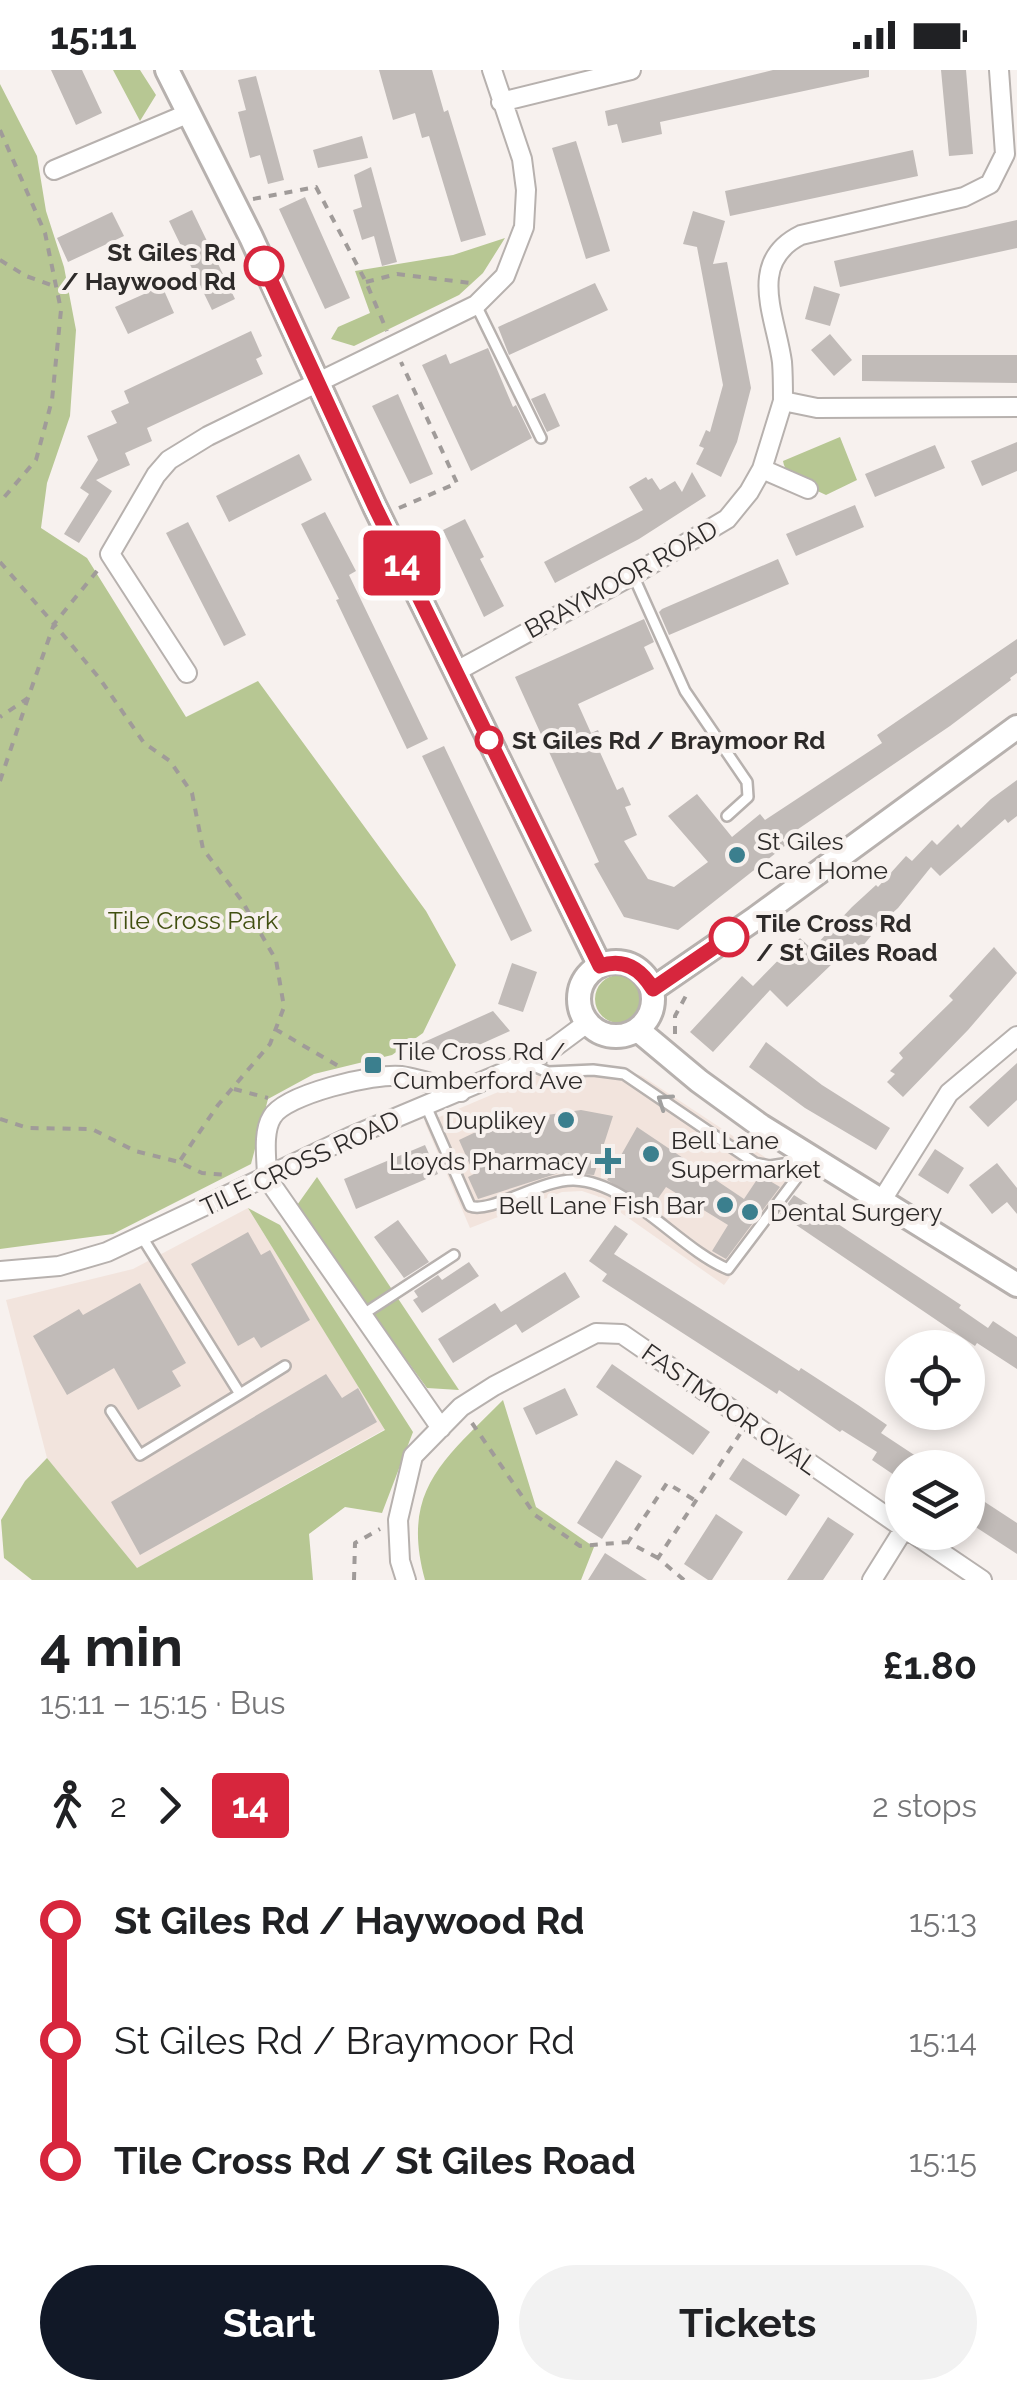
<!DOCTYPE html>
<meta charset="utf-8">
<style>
:root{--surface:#fff;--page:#f2f2f2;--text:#202124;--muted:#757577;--accent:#111827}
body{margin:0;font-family:Raleway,sans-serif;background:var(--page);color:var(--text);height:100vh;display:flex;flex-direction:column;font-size:38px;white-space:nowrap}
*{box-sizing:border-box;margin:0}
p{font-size:32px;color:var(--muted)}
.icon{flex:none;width:55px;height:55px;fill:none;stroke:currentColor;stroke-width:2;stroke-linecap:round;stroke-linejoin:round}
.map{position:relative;height:1510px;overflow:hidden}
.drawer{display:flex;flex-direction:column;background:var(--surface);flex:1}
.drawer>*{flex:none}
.badge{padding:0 20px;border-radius:8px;font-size:35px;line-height:65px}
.buttons{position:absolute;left:885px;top:1260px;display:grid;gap:20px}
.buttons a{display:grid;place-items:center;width:100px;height:100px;border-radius:50%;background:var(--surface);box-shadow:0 5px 15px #0003;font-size:50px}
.map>.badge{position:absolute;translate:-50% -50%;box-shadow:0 0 0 5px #fff}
.legs{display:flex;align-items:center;gap:15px;height:110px;padding:0 40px;font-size:32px}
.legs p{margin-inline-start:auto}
.overview{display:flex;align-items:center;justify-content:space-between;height:170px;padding:0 40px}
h1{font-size:55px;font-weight:700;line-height:75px}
.action{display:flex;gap:20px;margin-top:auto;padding:20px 40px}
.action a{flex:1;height:115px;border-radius:60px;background:var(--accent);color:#fff;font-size:40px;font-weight:700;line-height:115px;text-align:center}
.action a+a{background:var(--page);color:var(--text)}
ul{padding:0 40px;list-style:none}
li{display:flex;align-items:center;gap:35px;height:120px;font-size:38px}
li i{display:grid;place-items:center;width:15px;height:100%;margin:0 12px;background:currentColor}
li i::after{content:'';width:25px;height:25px;margin:-12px;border:8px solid;border-radius:50%;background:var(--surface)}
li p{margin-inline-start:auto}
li:first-child i{background:linear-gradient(#0000 50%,currentColor 0)}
li:last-child i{background:linear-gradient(currentColor 50%,#0000 0)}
.status{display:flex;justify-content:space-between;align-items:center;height:70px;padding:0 50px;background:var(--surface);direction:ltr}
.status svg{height:28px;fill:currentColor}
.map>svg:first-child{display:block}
</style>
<div class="status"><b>15:11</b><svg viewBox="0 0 49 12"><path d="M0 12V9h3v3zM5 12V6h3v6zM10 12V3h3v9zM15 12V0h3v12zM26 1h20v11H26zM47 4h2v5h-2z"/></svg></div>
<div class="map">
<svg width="1017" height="1510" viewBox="0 0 1017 1510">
<rect width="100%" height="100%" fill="#f7f1ee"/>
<path fill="#f2e4dd" d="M560 996H614L642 1006 801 1111 724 1215 597 1126 582 1121 562 1122 470 1158 425 1053Z
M248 1138 385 1359 137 1498 47 1388 6 1230 133 1199Z"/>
<path fill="#b7c793" d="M113 0H140L156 25 140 51Z
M0 14 37 86 46 141 64 197 76 260 70 346 47 413 41 458 87 488 186 647 258 611 426 841 456 895 423 963 392 985 314 1004 268 1029 251 1094 113 1164 0 1179Z
M505 168 483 203 459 225 354 276 331 269 338 257 370 243 355 201 453 185Z
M840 367 857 410 826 425C810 417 786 410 783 391Z
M595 929a24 24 0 1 1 48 0a24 24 0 1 1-48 0Z
M317 1107 459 1320 427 1318 295 1138Z
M248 1138 280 1155 413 1362 382 1443 345 1437 309 1464 313 1510H32L4 1488 1 1450 25 1411 47 1388 137 1498 385 1360Z
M503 1330 536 1437 594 1477 581 1510H425C400 1419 445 1389 503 1330Z"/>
<path fill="#c1bbb8" d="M51 0H82L102 43 76 55Z
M379 0H432L444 42 448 40 486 165 461 172 429 66 422 68 415 43 393 50Z
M773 0H869V7L660 52 662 64 622 73 617 54 608 56 605 41Z
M941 0H966L973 84 949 86Z
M256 6 284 110 268 114 260 85 250 88 238 42 246 40 238 10Z
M362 66 368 88 318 98 313 80Z
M576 71 610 181 586 189 552 78Z
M913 80 918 106 730 146 725 121Z
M371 97 397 192 382 196 374 166 362 170 353 140 362 137 354 105Z
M305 127 350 228 325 239 279 139Z
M192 140 235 229 212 240 169 151Z
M693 141 725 151 713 194 727 192 751 318 737 372 721 407 696 394 704 378 699 376 706 360 710 362 723 315 697 177 683 174Z
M112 142 124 166 68 192 57 168Z
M1017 150V178L840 217 834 191Z
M595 213 608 240 509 285 498 257Z
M162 216 174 243 128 264 115 237Z
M814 216 840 224 830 256 805 249Z
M251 261 262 286 256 289 263 304 147 358 152 371 125 383 130 395 96 410 112 421 79 473 64 464 89 424 80 418 98 390 87 366 117 353 111 341 129 333 124 321Z
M830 264 852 290 834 306 811 280Z
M488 278 513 337 516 335 532 368 471 401 422 295 446 284 450 294Z
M862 285H1017V313L862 311Z
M545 323 560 356 547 362 531 329Z
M398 324 433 404 410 414 372 336Z
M1017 372V401L982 416 971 391Z
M935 375 945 398 875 427 865 404Z
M299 384 312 410 229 452 216 426Z
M692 402 706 426 639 469 555 513 544 492 643 440 629 417 646 407 648 410 652 408 660 420 675 411 682 422Z
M855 435 864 457 796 486 786 464Z
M325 442 356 501 349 505 428 669 407 679 336 530 339 529 301 454Z
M465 449 484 487 480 489 504 536 484 547 443 460Z
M188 452 246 565 224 576 166 463Z
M778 489 789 514 669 565 659 542 662 539Z
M644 549 654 572 644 577 654 599 578 634 591 663 598 660 605 677 599 680 617 720 623 717 631 735 625 737 637 765 624 771 648 809 674 817 708 792 668 746 697 724 732 767 760 744 765 750 882 673 877 665 1017 569V603L1010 608 1011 610 950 656 782 770 786 775 678 860 624 847 594 794 599 792 515 607Z
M444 676 532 861 511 871 422 686Z
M1017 710V746L1008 753 1005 749 940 806 931 797 898 838 869 864 871 866 861 878 855 872 787 937 770 920 713 982 690 962 742 906 753 916 800 868 812 879 852 837 876 815 878 817 906 786 912 791 932 770 937 775 958 754 961 758 991 729Z
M994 877 1017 903 968 960 903 1027 887 1012 895 1004 890 1001 903 988 899 983 953 930 949 926Z
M512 893 537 902 523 942 498 934Z
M493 941 510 961 461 983 457 973 426 984 422 973Z
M766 972 822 1015 890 1058 876 1080 805 1038 749 997Z
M1017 993V1030L988 1057 969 1037Z
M581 1040 613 1046 594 1105 559 1103 478 1129 468 1107 474 1104 459 1070 480 1060 482 1065 527 1048Z
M637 1057 744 1129 760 1105 780 1117 726 1189 712 1181 728 1155 666 1117 652 1137 607 1110Z
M425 1075 438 1104 356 1139 344 1109Z
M935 1079 964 1098 948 1124 918 1105Z
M997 1093 1017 1118V1144L1007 1132 992 1144 969 1115Z
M794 1125 961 1235 959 1238 988 1258 993 1251 1017 1267V1299L977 1273 975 1276 960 1266 780 1144Z
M398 1150 429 1192 404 1208 374 1167Z
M615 1155 628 1164 614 1184 799 1301 801 1298 858 1335 887 1355 881 1363 934 1398H902L900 1409 872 1390 877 1382 842 1360 840 1362 779 1320 777 1324 602 1211 607 1204 589 1191Z
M248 1162 261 1185 270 1180 310 1250 261 1278 254 1267 238 1276 191 1194Z
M469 1192 479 1206 422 1243 413 1230 418 1227 414 1221 438 1205 442 1210Z
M565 1202 580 1227 522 1263 516 1254 453 1293 438 1269 495 1233 501 1242Z
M140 1213 186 1293 172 1301 181 1316 138 1340 114 1298 67 1325 33 1266 79 1239 83 1245Z
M612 1294 710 1362 693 1385 596 1317Z
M326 1304 342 1328 358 1318 377 1352 140 1485 111 1432Z
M565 1318 578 1345 536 1365 523 1338Z
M743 1388 800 1425 786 1446 729 1409Z
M616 1390 642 1406 602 1469 577 1453Z
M968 1421 1017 1453V1484L968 1452Z
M716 1444 743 1462 712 1510H708L684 1494Z
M828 1447 854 1464 823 1510H787Z
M605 1483 647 1510H588Z"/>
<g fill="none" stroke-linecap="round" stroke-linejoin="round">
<defs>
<path id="service" d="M476 235 541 368
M633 505 685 621 747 712 748 727 727 746
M529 994 548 1002 593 1000 624 1004 755 1093 770 1096 809 1090
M426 1036 470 1136C490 1144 542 1109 574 1110 630 1112 679 1179 728 1199L811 1089
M362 1245 454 1185
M240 1324 285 1296
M111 1341 140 1385 240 1324 142 1167"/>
<path id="minor" d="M501 32 631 0
M54 100 187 44
M783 331C783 318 783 304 782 292 776 247 746 192 801 165L964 127 990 114 1005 84 999 0
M762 399 808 419
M455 602 633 505 727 449 749 422 762 399 783 331 817 338 1017 337
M187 603 110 484 156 405 169 390 208 366 476 235 505 206 524 157 526 120 522 89 492 0
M267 1108 441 1358
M267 1108C267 1090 262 1063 272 1047 285 1024 375 1003 401 1006 421 1009 442 1017 461 1022
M882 1130 949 1023 1017 966
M0 1201 59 1196 107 1182 350 1067 526 993 556 976 587 953
M911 1462 982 1510
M406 1510 400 1491 398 1450 413 1386 461 1337 494 1316 596 1263 622 1264 902 1457
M872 1510 902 1462"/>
<path id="tertiary" d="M167 0 251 167 375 437 600 896
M579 929a37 37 0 1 1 74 0a37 37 0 1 1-74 0Z
M653 919 756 848 1017 657
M638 960 699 1011 761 1056 1017 1215"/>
</defs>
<use href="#service" stroke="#b7b1ae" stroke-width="14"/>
<use href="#minor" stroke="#b7b1ae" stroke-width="22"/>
<use href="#tertiary" stroke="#b7b1ae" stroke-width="28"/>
<path stroke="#a09b99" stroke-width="4" stroke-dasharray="8 8" stroke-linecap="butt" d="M0 60 45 163 61 240 52 330 36 390 0 432
M253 129 316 117 366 212 387 261
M0 190 26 206 54 216
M366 212 397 204 470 213
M399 438 457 413 401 292
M0 492 54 554 28 628 0 647
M97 501 54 554 100 609 144 673 170 691 192 723 203 779 242 831 276 890 284 937 270 974 218 1035 179 1092 202 1103 227 1105
M0 711 28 628
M275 959 340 997
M675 964V946L688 922
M234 1019 268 1028
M0 1049 28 1058 92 1059 135 1081 179 1092
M472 1353 535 1445 580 1476 628 1472
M658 1488 628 1472 667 1413 696 1431
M354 1510 355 1473 380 1459
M684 1510 658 1488 740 1364"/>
<use href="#service" stroke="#fff" stroke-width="9"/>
<use href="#minor" stroke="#fff" stroke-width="18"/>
<use href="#tertiary" stroke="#fff" stroke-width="22"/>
</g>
<defs><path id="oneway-chevron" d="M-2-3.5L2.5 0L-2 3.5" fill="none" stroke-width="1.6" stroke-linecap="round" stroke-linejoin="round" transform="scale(2.5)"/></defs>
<use stroke="#a1a09f" href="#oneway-chevron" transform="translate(664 1031) rotate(-146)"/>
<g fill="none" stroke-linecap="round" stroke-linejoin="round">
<defs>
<path id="line-1" d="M264 196 375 437 600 896C624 888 640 898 653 919L729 867"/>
</defs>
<use href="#line-1" stroke="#fff" stroke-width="22"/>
<use href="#line-1" stroke="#d7263d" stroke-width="15"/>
</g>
<g fill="#fff" stroke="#d7263d" stroke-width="5">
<circle cx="264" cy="196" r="18"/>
<circle cx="489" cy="670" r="12"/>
<circle cx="729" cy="867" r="18"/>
</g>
<g fill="#3b7f8e" stroke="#f7f1ee" stroke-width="4">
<circle cx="737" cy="785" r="10"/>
<rect x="363" y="985" width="20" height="20" rx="5"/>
<circle cx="566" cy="1050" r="10"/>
<circle cx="651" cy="1084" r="10"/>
<path d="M603 1076h10v10h10v10h-10v10h-10v-10h-10v-10h10z"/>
<circle cx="725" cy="1135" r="10"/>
<circle cx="750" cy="1142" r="10"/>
</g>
<g text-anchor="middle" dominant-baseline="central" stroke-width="8" stroke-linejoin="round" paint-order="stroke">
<g font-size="25" font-weight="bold" fill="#2e2b2a" stroke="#f7f1ee" text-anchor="start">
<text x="236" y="182" text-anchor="end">St Giles Rd<tspan x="236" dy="29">/ Haywood Rd</tspan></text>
<text x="512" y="670">St Giles Rd / Braymoor Rd</text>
<text x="756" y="853">Tile Cross Rd<tspan x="756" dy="29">/ St Giles Road</tspan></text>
</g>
<g font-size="25" fill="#2e2b2a" stroke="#f7f1ee">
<text transform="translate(621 509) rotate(-29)">BRAYMOOR ROAD</text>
<text transform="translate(300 1093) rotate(-25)">TILE CROSS ROAD</text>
<text transform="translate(730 1339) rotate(35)">FASTMOOR OVAL</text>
</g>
<g font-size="25" fill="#2e2b2a" stroke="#f7f1ee" text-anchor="start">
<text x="757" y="771">St Giles<tspan x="757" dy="29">Care Home</tspan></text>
<text x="393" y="981">Tile Cross Rd /<tspan x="393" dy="29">Cumberford Ave</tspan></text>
<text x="546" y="1050" text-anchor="end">Duplikey</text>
<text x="671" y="1070">Bell Lane<tspan x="671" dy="29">Supermarket</tspan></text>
<text x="588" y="1091" text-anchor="end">Lloyds Pharmacy</text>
<text x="705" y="1135" text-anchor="end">Bell Lane Fish Bar</text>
<text x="770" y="1142">Dental Surgery</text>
</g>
<g font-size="25" fill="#404f10" stroke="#f7f1ee">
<text x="193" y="850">Tile Cross Park</text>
</g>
</g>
</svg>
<div class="buttons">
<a><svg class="icon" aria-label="locate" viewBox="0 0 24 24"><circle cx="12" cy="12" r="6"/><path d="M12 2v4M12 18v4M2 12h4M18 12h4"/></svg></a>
<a><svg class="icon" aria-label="layers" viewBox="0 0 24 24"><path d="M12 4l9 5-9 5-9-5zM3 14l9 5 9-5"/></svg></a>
</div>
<b class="badge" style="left:402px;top:493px;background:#d7263d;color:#fff">14</b>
</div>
<section class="drawer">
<div class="overview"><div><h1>4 min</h1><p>15:11 – 15:15 · Bus</p></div><b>£1.80</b></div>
<div class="legs"><svg class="icon" aria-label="walk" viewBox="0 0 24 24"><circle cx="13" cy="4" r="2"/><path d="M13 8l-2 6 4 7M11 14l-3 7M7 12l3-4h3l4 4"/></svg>2<svg class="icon" aria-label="forward" viewBox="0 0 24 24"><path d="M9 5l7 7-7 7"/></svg><b class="badge" style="background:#d7263d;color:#fff">14</b><p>2 stops</p></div>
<ul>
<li><i style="color:#d7263d"></i><b>St Giles Rd / Haywood Rd</b><p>15:13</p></li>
<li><i style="color:#d7263d"></i><span>St Giles Rd / Braymoor Rd</span><p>15:14</p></li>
<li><i style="color:#d7263d"></i><b>Tile Cross Rd / St Giles Road</b><p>15:15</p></li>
</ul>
<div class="action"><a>Start</a><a>Tickets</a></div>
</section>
